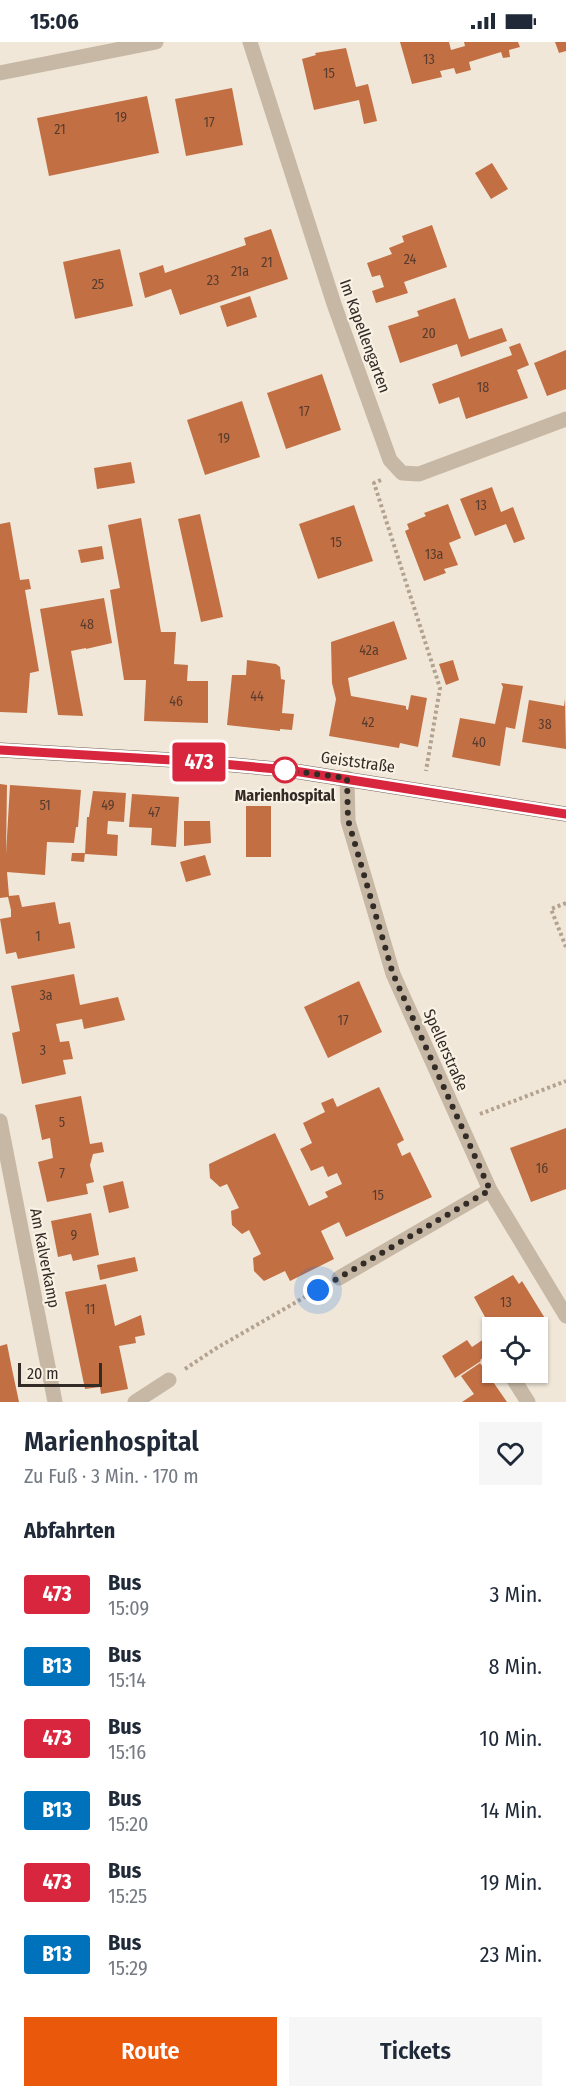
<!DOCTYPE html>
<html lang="de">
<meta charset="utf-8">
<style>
:root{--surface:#fff;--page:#f6f6f7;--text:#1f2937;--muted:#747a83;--accent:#ea580c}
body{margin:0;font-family:"Fira Sans Condensed",sans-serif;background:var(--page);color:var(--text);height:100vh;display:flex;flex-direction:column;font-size:22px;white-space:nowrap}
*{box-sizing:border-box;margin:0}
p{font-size:20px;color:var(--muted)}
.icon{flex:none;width:33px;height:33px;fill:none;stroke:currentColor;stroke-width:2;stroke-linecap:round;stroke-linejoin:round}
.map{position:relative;height:1360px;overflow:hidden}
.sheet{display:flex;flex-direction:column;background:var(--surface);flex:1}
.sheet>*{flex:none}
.badge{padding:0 12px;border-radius:4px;font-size:21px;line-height:39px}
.buttons{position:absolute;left:482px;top:1275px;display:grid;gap:12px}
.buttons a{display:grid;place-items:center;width:66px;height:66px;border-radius:0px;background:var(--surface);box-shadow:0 2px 4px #0004;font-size:30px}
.scale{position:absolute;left:18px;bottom:15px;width:84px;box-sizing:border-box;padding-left:6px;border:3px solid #332b26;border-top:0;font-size:16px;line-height:21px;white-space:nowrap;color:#332b26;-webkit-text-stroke:4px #f8f1e4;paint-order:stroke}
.you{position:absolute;width:30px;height:30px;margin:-15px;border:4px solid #fff;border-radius:50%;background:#1a73e8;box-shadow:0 0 0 9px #1a73e833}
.map>.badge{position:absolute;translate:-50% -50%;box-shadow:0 0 0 3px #fff}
h2{padding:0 24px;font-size:22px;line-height:54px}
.round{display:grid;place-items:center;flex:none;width:63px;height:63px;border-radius:0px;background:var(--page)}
.overview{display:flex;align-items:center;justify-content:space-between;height:102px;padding:0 24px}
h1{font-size:28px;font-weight:600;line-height:45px}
.cta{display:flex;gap:12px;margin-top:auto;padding:12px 24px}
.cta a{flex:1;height:69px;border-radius:0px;background:var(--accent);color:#fff;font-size:24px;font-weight:600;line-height:69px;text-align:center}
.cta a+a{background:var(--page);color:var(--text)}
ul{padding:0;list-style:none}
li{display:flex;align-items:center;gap:18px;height:72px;padding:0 24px}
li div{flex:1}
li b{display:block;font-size:22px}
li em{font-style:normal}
li .badge{min-width:66px;font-weight:700;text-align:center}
.status{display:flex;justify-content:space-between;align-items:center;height:42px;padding:0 30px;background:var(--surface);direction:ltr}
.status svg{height:16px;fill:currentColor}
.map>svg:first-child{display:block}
</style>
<div class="status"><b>15:06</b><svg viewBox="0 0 49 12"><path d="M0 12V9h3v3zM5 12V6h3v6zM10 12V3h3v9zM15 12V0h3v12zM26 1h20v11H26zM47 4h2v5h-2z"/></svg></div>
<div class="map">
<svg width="566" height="1360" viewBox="0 0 566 1360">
<rect width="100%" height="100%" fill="#f0e7d8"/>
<path fill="#c26f44" d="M400 0H449L451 8 465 4 464 0H518L520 5 509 8 510 15 503 16 501 10 469 20 471 28 456 32 454 26 440 29 442 35 412 42Z
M555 0H566V9L559 11Z
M346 6 356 45 368 42 377 79 364 82 359 58 314 68 302 17 316 13 315 11Z
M232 46 243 103 186 114 175 57Z
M147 54 159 111 49 134 37 76Z
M492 121 508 147 491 157 475 131Z
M432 183 447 225 404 240 408 251 376 261 372 249 384 245 380 233 372 235 367 221 392 212 389 206 404 200 402 194Z
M271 187 288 237 180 273 171 247 145 256 139 231 163 223 165 231 246 203 244 196Z
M120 207 133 264 75 277 63 220Z
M250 254 257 275 227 285 220 264Z
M455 256 469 297 502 286 507 299 461 315 457 302 400 321 388 284 419 274 417 269Z
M520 301 529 323 517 328 528 356 466 377 459 355 439 362 432 342 512 313 509 305Z
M566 308V347L547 354 534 321Z
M322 332 341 388 286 407 267 351Z
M242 359 260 415 205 433 187 378Z
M131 420 135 441 97 447 94 426Z
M492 445 501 470 513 465 525 497 514 501 506 482 475 494 460 457Z
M448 462 461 496 449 501 458 523 444 527 446 531 424 539 405 489 409 487 407 482 426 474 424 471Z
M354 463 373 519 318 537 299 482Z
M200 472 223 575 201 580 178 477Z
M141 476 161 590H176L174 622 188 623 187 639H208V681L144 679 146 638H124L110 548 120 546 108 483Z
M10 480 20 538 29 537 31 547 25 548 39 629 30 631 27 671 0 670V482Z
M102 504 104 517 81 521 78 508Z
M104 556 112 601 86 607V606L71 609 83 674 58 673 40 567Z
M394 579 407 617 348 636 351 654 406 664V667L408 668 411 653 427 656 418 705 400 701 399 706 329 694 336 657 332 641 331 600Z
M247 618 276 622 280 625 281 637 285 638 282 671 294 672 292 688 280 687V689L227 683 232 633H246Z
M453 618 459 638 446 643 439 622Z
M501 641 523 644 515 687 506 685 500 724 452 715 460 676 495 682 503 645Z
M565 657 566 707 522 700 529 658 564 664Z
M0 742 7 743 6 812 10 743 81 748 78 785H76L74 801 47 800 45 833 7 830 9 854 19 853 22 865 55 860 59 882 70 880 75 906 18 917 16 910 6 912 0 877 11 875V868L8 855 0 856Z
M93 749 126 751 124 780 108 779 107 792 118 793 117 814 85 812 87 775H89Z
M132 752 179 755 176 805 151 803 152 786 129 785Z
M246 764H271V815H246Z
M184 779H210L211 801 184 804Z
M72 811H85L84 820 71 819Z
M205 813 211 833 186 840 180 820Z
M74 932 80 963 118 955 125 978 84 987 82 977 56 982 60 1000 69 999 73 1017 63 1018 66 1032 22 1042 12 991 20 989 11 944Z
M359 939 382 990 328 1016 304 965Z
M379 1045 404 1098 397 1102 402 1114 410 1110 432 1155 346 1195 339 1180 321 1189 334 1217 290 1239 285 1229 264 1239 254 1229 253 1216 261 1212 249 1188 242 1192 232 1183 231 1169 239 1166 227 1142 220 1145 210 1136 209 1122 275 1091 309 1164 328 1155 325 1150 342 1142 337 1131 328 1135 323 1124 311 1129 300 1107 312 1101 303 1081 325 1070 321 1061 333 1056 337 1065Z
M81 1054 90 1102 102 1100 104 1110 93 1112 90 1123 94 1140 86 1142 88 1152 47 1160 38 1120 53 1116 50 1096 42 1098 35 1063Z
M566 1086V1147L531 1160 510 1106Z
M123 1139 129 1166 109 1171 103 1144Z
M91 1171 99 1213 73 1219 71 1212 58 1215 51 1179Z
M135 1215 138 1229 100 1238 97 1223Z
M513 1233 519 1242 522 1239 546 1278 534 1286H491L474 1255Z
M106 1242 115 1284 141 1273 145 1293 135 1295 136 1301 119 1304 128 1347 101 1352 100 1345 85 1347 65 1250Z
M487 1295 492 1303V1310L480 1318 481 1319 455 1336 442 1314 467 1298 472 1305Z
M7 1302 12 1327 19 1360H0V1304Z
M480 1321 507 1360H462L474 1352 461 1334Z"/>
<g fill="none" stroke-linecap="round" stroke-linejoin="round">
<path stroke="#b3a28f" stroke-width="4" stroke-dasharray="3 3" stroke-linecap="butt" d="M381 438 374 441 440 646 426 729
M566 861 551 867 566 905
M480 1072 566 1039
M185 1327 215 1307 322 1245"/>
<path stroke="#c7b8a5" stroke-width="15" d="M250 0 334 262 390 418 402 431 419 432 566 377
M0 31 156 0
M347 736 348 779 393 932 490 1148 566 1274
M0 1079 55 1360
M339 1236 490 1148
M509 1330 528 1360
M135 1360 169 1338"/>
<path stroke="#756457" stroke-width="15" d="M0 708 189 719 288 728 566 772"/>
</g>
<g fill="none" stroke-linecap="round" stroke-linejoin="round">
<defs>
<path id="line" d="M0 708 189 719 288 728 566 772"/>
</defs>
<use href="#line" stroke="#fff" stroke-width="14"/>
<use href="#line" stroke="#d7263d" stroke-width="9"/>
<path stroke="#332b26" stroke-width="6" stroke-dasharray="0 10.8" d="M285 728 347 736 348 778 393 932 490 1148 318 1248"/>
</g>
<circle fill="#fff" stroke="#d7263d" stroke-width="3" cx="285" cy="728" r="12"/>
<g text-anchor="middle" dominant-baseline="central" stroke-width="4.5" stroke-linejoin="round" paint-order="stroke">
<g font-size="14" fill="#573c2e">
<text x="429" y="17">13</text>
<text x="329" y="31">15</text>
<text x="121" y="75">19</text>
<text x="209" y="80">17</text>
<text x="60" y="87">21</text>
<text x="410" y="217">24</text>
<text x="267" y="220">21</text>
<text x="240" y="229">21a</text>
<text x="213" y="238">23</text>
<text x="98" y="242">25</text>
<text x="429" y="291">20</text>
<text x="483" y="345">18</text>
<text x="304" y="369">17</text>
<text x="224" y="396">19</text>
<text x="481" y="463">13</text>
<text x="336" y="500">15</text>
<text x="434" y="512">13a</text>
<text x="87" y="582">48</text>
<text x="369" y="608">42a</text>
<text x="257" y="654">44</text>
<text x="176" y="659">46</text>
<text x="368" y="680">42</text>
<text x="545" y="682">38</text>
<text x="479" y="700">40</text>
<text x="45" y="763">51</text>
<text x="108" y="763">49</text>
<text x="154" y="770">47</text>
<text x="38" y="894">1</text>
<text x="46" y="953">3a</text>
<text x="343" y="978">17</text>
<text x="43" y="1008">3</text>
<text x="62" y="1080">5</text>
<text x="542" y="1126">16</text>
<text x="62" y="1131">7</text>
<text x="378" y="1153">15</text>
<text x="74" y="1193">9</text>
<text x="506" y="1260">13</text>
<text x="90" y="1267">11</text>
</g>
<g font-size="16" fill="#332b26" stroke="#f8f1e4">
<text transform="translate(365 294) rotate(70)">Im Kapellengarten</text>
<text transform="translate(358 720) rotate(8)">Geiststraße</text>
<text transform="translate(446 1008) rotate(66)">Spellerstraße</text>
<text transform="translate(45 1216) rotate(79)">Am Kalverkamp</text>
</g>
<g font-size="16" font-weight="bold" fill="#332b26" stroke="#f8f1e4">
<text x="285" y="753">Marienhospital</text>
</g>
</g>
</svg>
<div class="buttons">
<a><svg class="icon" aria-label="locate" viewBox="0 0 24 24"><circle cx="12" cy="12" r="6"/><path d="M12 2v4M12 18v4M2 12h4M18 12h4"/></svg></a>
</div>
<div class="scale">20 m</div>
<div class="you" style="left:318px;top:1248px"></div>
<b class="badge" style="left:199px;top:720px;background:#d7263d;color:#fff">473</b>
</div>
<section class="sheet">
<div class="overview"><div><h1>Marienhospital</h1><p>Zu Fuß · 3 Min. · 170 m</p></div><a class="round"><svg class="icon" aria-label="heart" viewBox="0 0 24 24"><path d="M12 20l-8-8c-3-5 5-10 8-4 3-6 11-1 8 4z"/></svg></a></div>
<h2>Abfahrten</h2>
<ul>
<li><span class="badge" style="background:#d7263d;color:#fff">473</span><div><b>Bus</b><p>15:09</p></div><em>3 Min.</em></li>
<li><span class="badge" style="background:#0072bc;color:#fff">B13</span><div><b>Bus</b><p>15:14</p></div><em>8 Min.</em></li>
<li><span class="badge" style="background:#d7263d;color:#fff">473</span><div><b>Bus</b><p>15:16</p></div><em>10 Min.</em></li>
<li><span class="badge" style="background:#0072bc;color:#fff">B13</span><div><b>Bus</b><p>15:20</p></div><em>14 Min.</em></li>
<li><span class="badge" style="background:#d7263d;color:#fff">473</span><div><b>Bus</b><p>15:25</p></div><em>19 Min.</em></li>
<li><span class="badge" style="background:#0072bc;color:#fff">B13</span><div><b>Bus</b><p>15:29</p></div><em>23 Min.</em></li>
</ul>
<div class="cta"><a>Route</a><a>Tickets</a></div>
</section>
